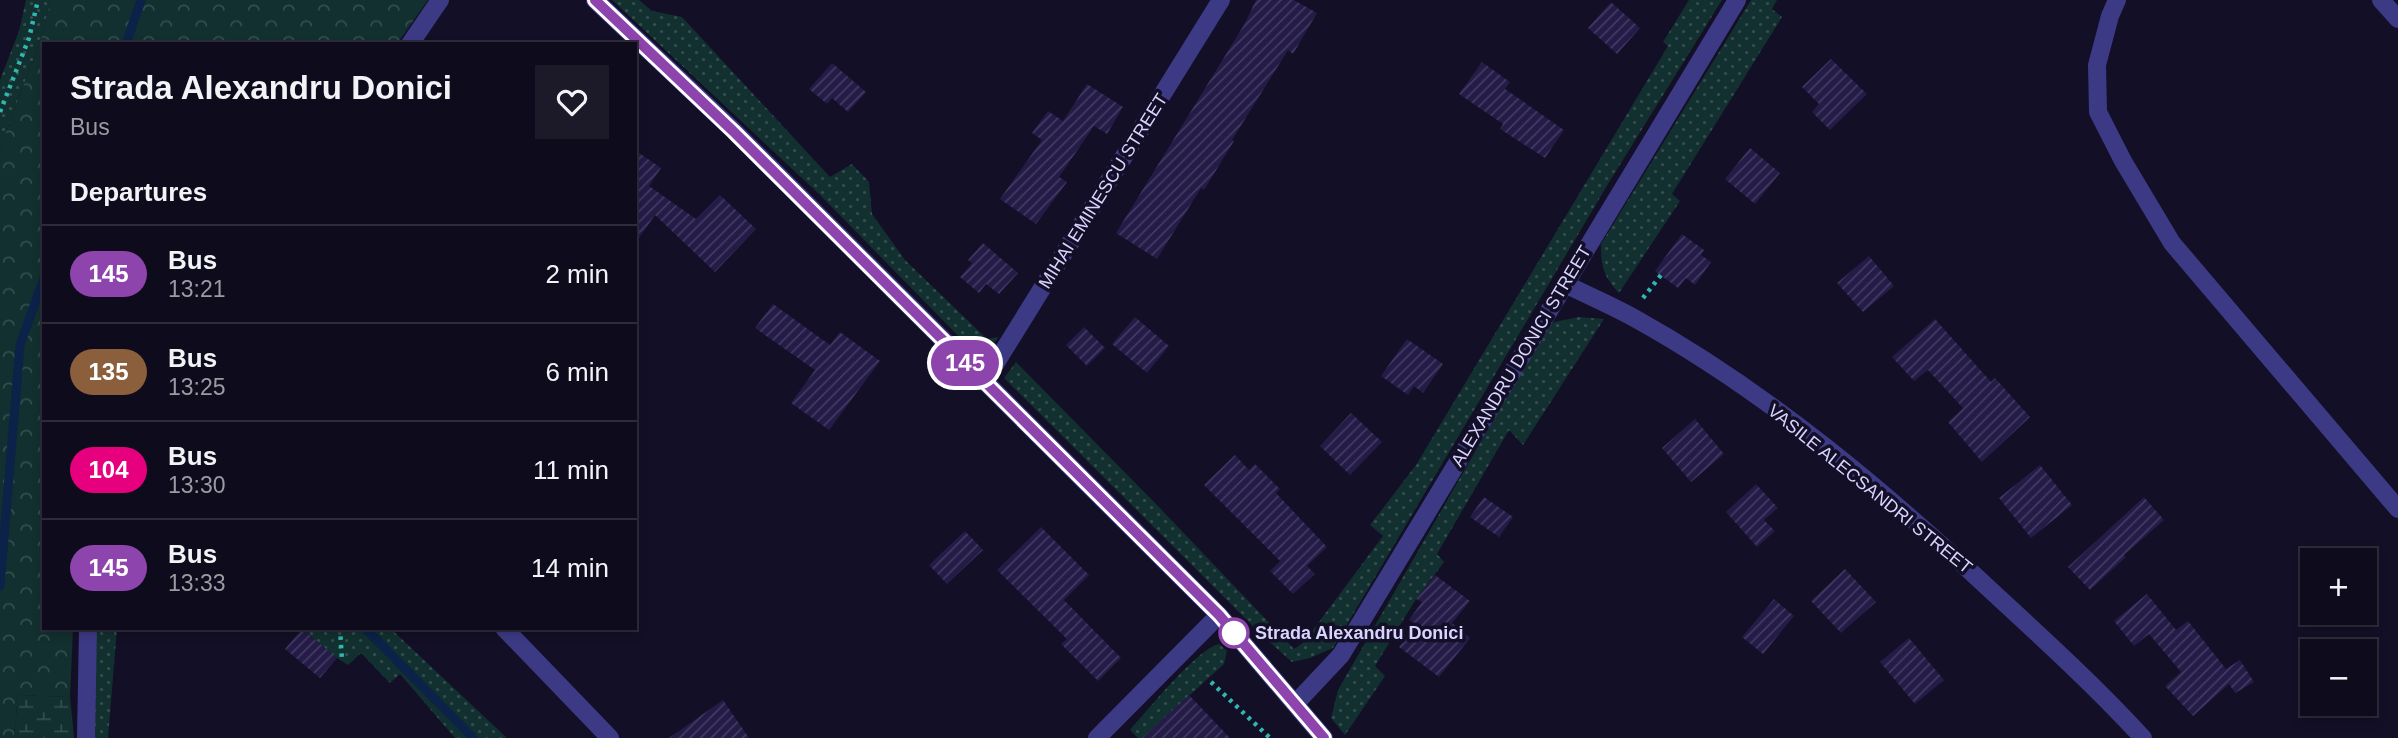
<!DOCTYPE html>
<meta charset="utf-8">
<style>
:root{--surface:#0e0b1c;--page:#1c1929;--text:#f1f3f6;--muted:#9b9ba3;--line:#2e2b3b}
body{margin:0;font-family:Helvetica,sans-serif;background:var(--page);color:var(--text);height:100vh;display:flex;flex-direction:column;font-size:26px;white-space:nowrap}
*{box-sizing:border-box;margin:0}
p{font-size:23px;color:var(--muted)}
.icon{flex:none;width:38px;height:38px;fill:none;stroke:currentColor;stroke-width:2;stroke-linecap:round;stroke-linejoin:round}
.map{position:relative;flex:1;overflow:hidden}
.details{position:absolute;left:42px;top:42px;width:595px;height:588px;display:flex;flex-direction:column;background:var(--surface);border-radius:0px;box-shadow:0 4px 10px #0003,0 0 0 2px var(--line)}
.details>*{flex:none}
.badge{padding:0 14px;border-radius:23px;font-size:24px;line-height:46px}
.controls{position:absolute;left:2300px;top:548px;display:grid;gap:14px}
.controls a{display:grid;place-items:center;width:77px;height:77px;border-radius:0px;background:var(--surface);box-shadow:0 4px 10px #0003,0 0 0 2px var(--line);font-size:35px}
.map>.badge{position:absolute;translate:-50% -50%;box-shadow:0 0 0 4px #fff}
h2{padding:0 28px;font-size:26px;line-height:63px}
.round{display:grid;place-items:center;flex:none;width:74px;height:74px;border-radius:0px;background:var(--page)}
.head{display:flex;align-items:center;justify-content:space-between;height:119px;padding:0 28px}
h1{font-size:33px;font-weight:700;line-height:52px}
ul{padding:0;list-style:none}
li{display:flex;align-items:center;gap:21px;height:98px;padding:0 28px;border-top:2px solid var(--line)}
li div{flex:1}
li b{display:block;font-size:26px}
li em{font-style:normal}
li .badge{min-width:77px;font-weight:700;text-align:center}
.map>svg:first-child{display:block}
</style>
<div class="map">
<svg width="2398" height="738" viewBox="0 0 2398 738">
<defs>
<pattern id="grass-dots" width="8" height="8" patternUnits="userSpaceOnUse" patternTransform="scale(1.75)"><rect width="8" height="8" fill="#12302f"/><path d="M2 2h.1M6 6h.1" fill="none" stroke="#344d4e" stroke-width="1.8" stroke-linecap="round"/></pattern>
<pattern id="forest-crowns" width="20" height="18" patternUnits="userSpaceOnUse" patternTransform="scale(1.75)"><rect width="20" height="18" fill="#12302f"/><path d="M2 6a3 3 0 1 1 6 0M12 15a3 3 0 1 1 6 0" fill="none" stroke="#344d4e"/></pattern>
<pattern id="wetland-marsh" width="20" height="14" patternUnits="userSpaceOnUse" patternTransform="scale(1.75)"><rect width="20" height="14" fill="#12302f"/><path d="M1 5h8M5 5V1M11 12h8M15 12V8" fill="none" stroke="#344d4e"/></pattern>
<pattern id="building-hatch" width="6" height="6" patternUnits="userSpaceOnUse" patternTransform="scale(1.75)"><rect width="6" height="6" fill="#241b47"/><path d="M-1 1l2-2M0 6l6-6M5 7l2-2" fill="none" stroke="#433b63"/></pattern>
</defs>
<rect width="100%" height="100%" fill="#130f26"/>
<path fill="url(#grass-dots)" d="M26 0H51L41 39 0 148V80L19 31Z
M612 0H639L652 11 682 17 830 177 852 164 869 182 872 214 905 260 987 339 998 337 986 355 974 352 820 195Z
M1689 0H1722L1608 184 1333 648 1310 658 1292 662 1265 638 1004 378 1016 362 1158 506 1294 649 1304 642 1383 536 1370 525 1416 465 1668 46 1663 42Z
M1751 0H1777L1772 9 1782 17 1672 194 1680 201 1619 293C1603 275 1601 267 1601 244Z
M1579 317 1604 319 1523 445 1509 430 1437 554 1444 562 1416 599 1375 666 1385 676 1345 735 1331 718 1338 690 1544 332 1554 322Z
M94 628H117L108 738H91Z
M390 628 507 738H455L400 674 390 683 361 653 348 665 337 658 302 629Z
M1219 644 1227 651 1224 664 1148 733 1152 738H1138L1130 730C1148 710 1197 649 1219 644Z"/>
<path fill="url(#forest-crowns)" d="M51 0H428L397 44H44V628H73L70 697 18 695 14 738H0V148L41 39Z"/>
<path fill="url(#wetland-marsh)" d="M18 695 70 697 74 738H14Z"/>
<g fill="none" stroke-linecap="round" stroke-linejoin="round">
<path stroke="#0c2248" stroke-width="9" d="M126 44 141 0
M0 586 20 345 44 278
M365 628 473 738"/>
</g>
<path fill="url(#building-hatch)" d="M1256 0H1294L1317 13 1293 54 1288 50 1232 140 1234 141 1204 190 1201 188 1157 259 1116 233 1244 25Z
M1611 2 1640 28 1617 54 1588 28Z
M1831 59 1867 94 1830 130 1812 112 1819 104 1802 87Z
M1482 62 1510 82 1505 89 1564 130 1545 158 1500 129 1503 124 1459 94Z
M832 63 866 92 848 112 832 98 827 104 809 89Z
M1087 84 1123 107 1107 134 1094 126 1059 177 1067 182 1036 224 1000 199 1042 140 1032 133 1048 111 1063 121Z
M1750 148 1780 173 1755 204 1725 179Z
M635 150 661 168 649 186 696 219 720 195 756 229 715 272 655 215 635 244Z
M1682 234 1704 250 1701 255 1711 262 1695 285 1686 278 1678 288 1655 271Z
M983 243 1018 273 999 294 986 284 979 293 960 277 972 263 968 260Z
M1869 256 1894 286 1863 312 1837 283Z
M773 304 830 345 840 332 880 361 829 430 791 403 815 370 755 328Z
M1135 317 1169 346 1147 373 1112 344Z
M1935 319 1991 382 1995 378 2030 417 1982 462 1948 422 1963 408 1928 370 1914 381 1892 357Z
M1084 327 1105 348 1087 366 1066 345Z
M1407 339 1443 364 1423 393 1414 386 1408 395 1381 376Z
M1351 413 1382 442 1350 475 1320 446Z
M1695 419 1724 454 1691 482 1662 448Z
M1235 455 1249 470 1255 464 1280 489 1276 493 1327 547 1307 566 1315 574 1293 594 1270 571 1280 561 1204 485Z
M2040 465 2072 505 2031 538 1999 498Z
M1756 484 1778 508 1764 520 1775 531 1757 547 1726 512Z
M1484 497 1513 517 1499 537 1470 517Z
M2144 497 2164 520 2124 555 2126 557 2090 590 2068 567Z
M1041 527 1089 575 1064 600 1121 658 1098 681 1061 644 1067 639 997 570Z
M965 531 983 550 947 584 929 565Z
M1845 569 1876 602 1841 633 1811 601Z
M1435 575 1470 601 1452 623 1470 638 1439 677 1399 647 1416 625 1409 620 1422 602 1416 599Z
M2147 594 2176 630 2188 621 2226 669 2240 660 2254 682 2235 693 2229 684 2193 716 2165 686 2181 672 2149 634 2134 646 2114 621Z
M1774 599 1794 616 1763 654 1742 637Z
M302 629 337 658 320 678 285 649Z
M1909 638 1944 680 1915 704 1880 662Z
M1189 695 1230 738H1142Z
M723 700 749 738H669Z"/>
<g fill="none" stroke-linecap="round" stroke-linejoin="round">
<path stroke="#2fb8b0" stroke-width="4.5" stroke-dasharray="3.5 5" stroke-linecap="butt" d="M0 112 29 38 38 0
M1643 298 1661 275
M340 628 342 661
M1211 682 1270 738"/>
<path stroke="#3d3a85" stroke-width="18" d="M595 0 733 130 1219 615 1324 738
M2117 0 2110 16 2097 65 2098 112 2123 161 2172 243 2398 509
M2381 0 2398 19
M410 44 440 0
M1565 284C1589 296 1613 306 1636 319 1769 393 1888 494 1998 597 2048 643 2097 688 2143 738
M984 382 1221 0
M504 628 610 738
M1295 704 1341 655 1737 0
M86 738 88 628
M1097 738 1219 615"/>
</g>
<g fill="none" stroke-linecap="round" stroke-linejoin="round">
<defs>
<path id="line" d="M595 0 733 131 1219 615 1324 738"/>
</defs>
<use href="#line" stroke="#fff" stroke-width="16"/>
<use href="#line" stroke="#8e44ad" stroke-width="10"/>
</g>
<circle fill="#fff" stroke="#8e44ad" stroke-width="3.5" cx="1234" cy="633" r="14"/>
<g text-anchor="middle" dominant-baseline="central" stroke-width="7" stroke-linejoin="round" paint-order="stroke">
<g font-size="18" fill="#d9d4ff" stroke="#130f26">
<text transform="translate(1103 191) rotate(-58)">MIHAI EMINESCU STREET</text>
<text transform="translate(1521 356) rotate(-59)">ALEXANDRU DONICI STREET</text>
<text transform="translate(1870 489) rotate(39)">VASILE ALECSANDRI STREET</text>
</g>
<g font-size="18" font-weight="bold" fill="#d9d4ff" stroke="#130f26" text-anchor="start">
<text x="1255" y="633">Strada Alexandru Donici</text>
</g>
</g>
</svg>
<div class="controls">
<a>+</a>
<a>−</a>
</div>
<b class="badge" style="left:965px;top:363px;background:#8e44ad;color:#fff">145</b>
<section class="details">
<div class="head"><div><h1>Strada Alexandru Donici</h1><p>Bus</p></div><a class="round"><svg class="icon" aria-label="heart" viewBox="0 0 24 24"><path d="M12 20l-8-8c-3-5 5-10 8-4 3-6 11-1 8 4z"/></svg></a></div>
<h2>Departures</h2>
<ul>
<li><span class="badge" style="background:#8e44ad;color:#fff">145</span><div><b>Bus</b><p>13:21</p></div><em>2 min</em></li>
<li><span class="badge" style="background:#8b5e3c;color:#fff">135</span><div><b>Bus</b><p>13:25</p></div><em>6 min</em></li>
<li><span class="badge" style="background:#e6007e;color:#fff">104</span><div><b>Bus</b><p>13:30</p></div><em>11 min</em></li>
<li><span class="badge" style="background:#8e44ad;color:#fff">145</span><div><b>Bus</b><p>13:33</p></div><em>14 min</em></li>
</ul>
</section>
</div>
